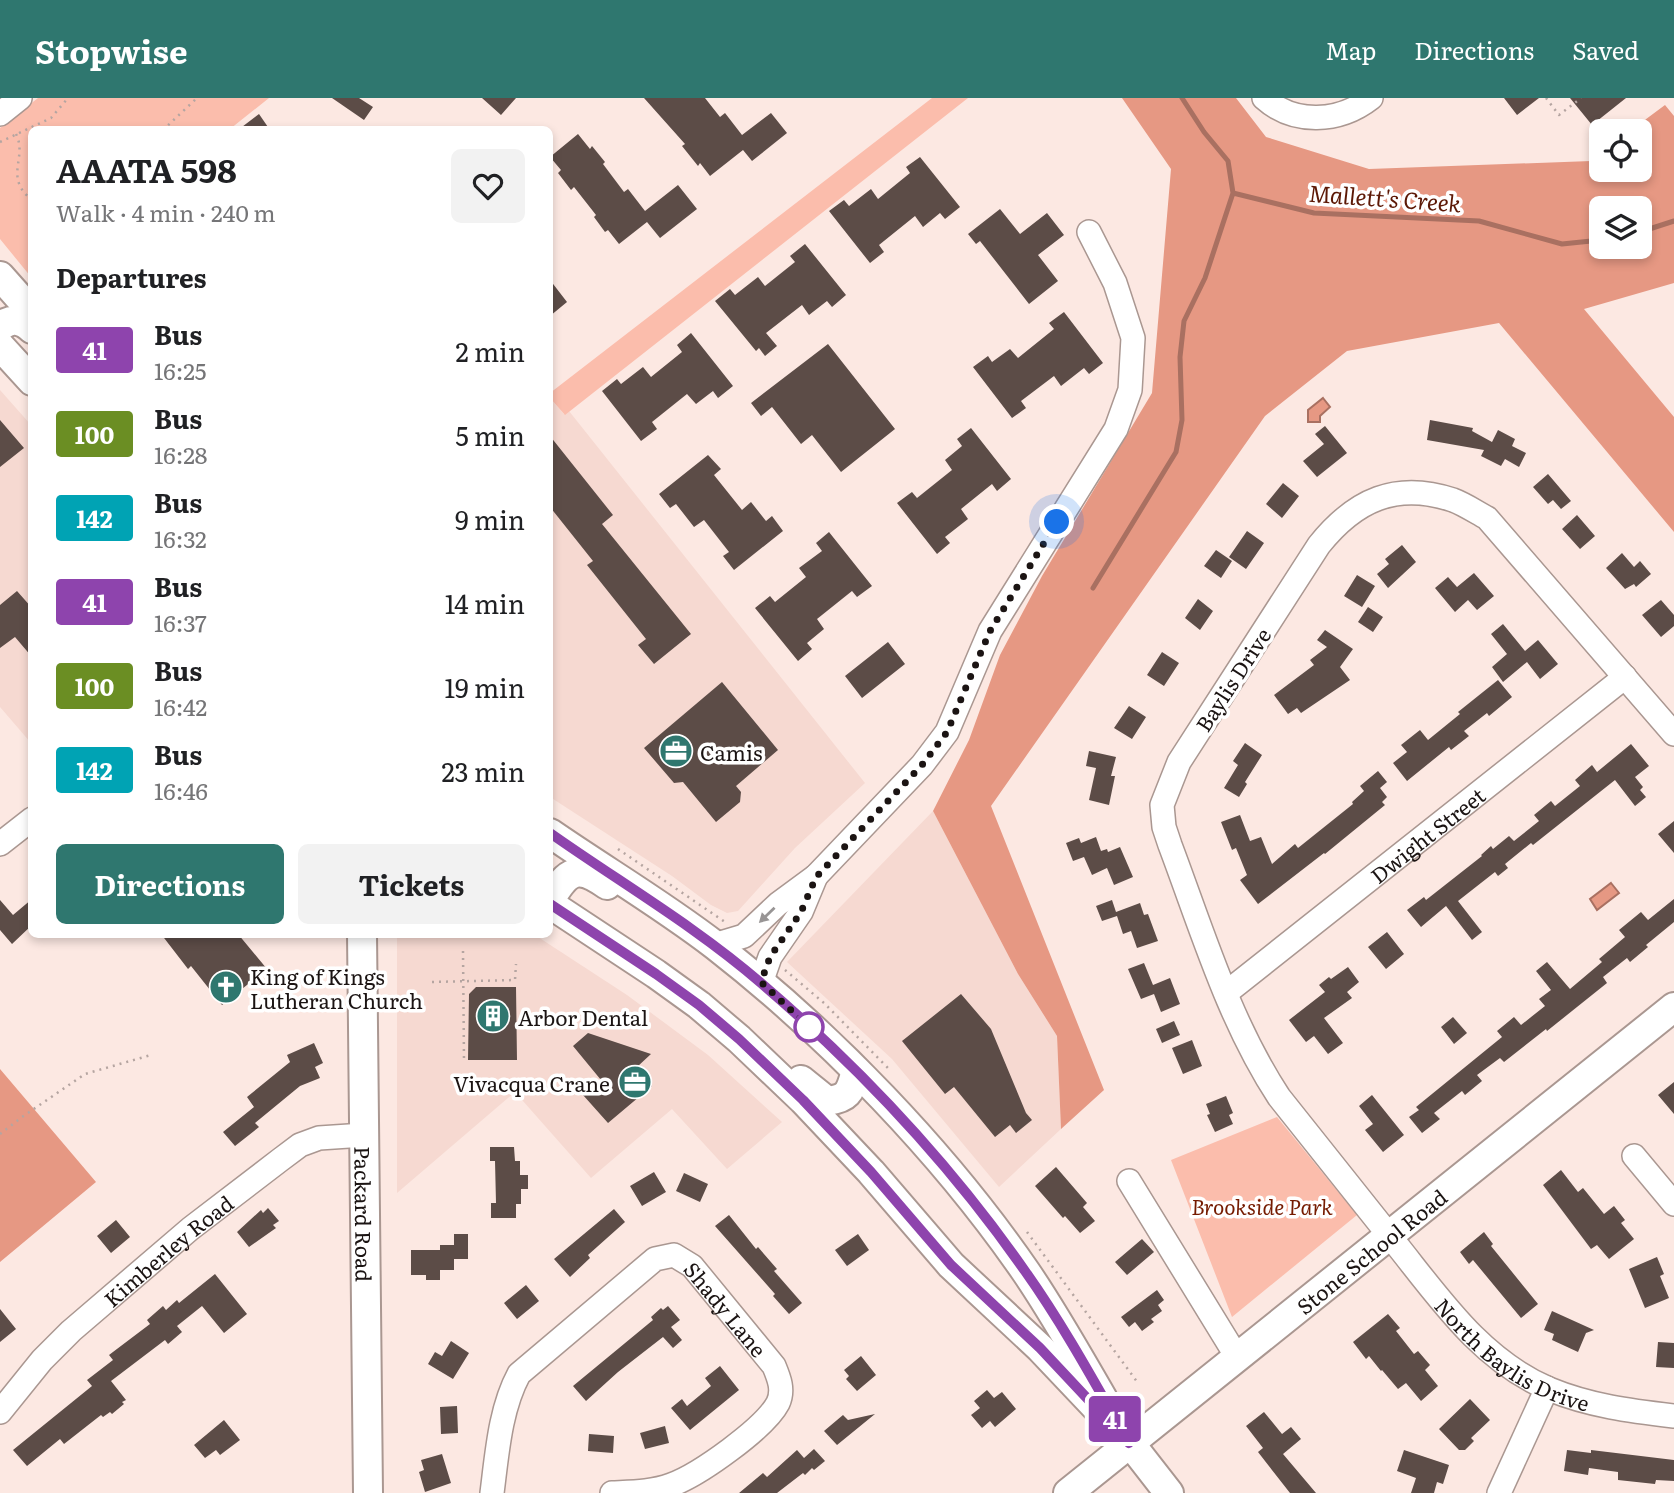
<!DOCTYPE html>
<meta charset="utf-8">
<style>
:root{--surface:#fff;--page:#f2f2f2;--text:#202124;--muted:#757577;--accent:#2f776f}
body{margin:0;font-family:Literata,serif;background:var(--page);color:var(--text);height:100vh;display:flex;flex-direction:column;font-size:26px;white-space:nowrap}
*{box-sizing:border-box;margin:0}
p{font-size:23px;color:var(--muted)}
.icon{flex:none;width:38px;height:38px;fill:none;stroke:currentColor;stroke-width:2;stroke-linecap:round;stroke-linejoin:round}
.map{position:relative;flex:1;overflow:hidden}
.details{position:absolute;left:28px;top:28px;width:525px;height:812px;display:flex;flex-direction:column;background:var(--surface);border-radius:10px;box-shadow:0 4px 10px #0003}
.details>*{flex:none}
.badge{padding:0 14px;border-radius:5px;font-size:24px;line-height:46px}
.buttons{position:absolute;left:1589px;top:21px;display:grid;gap:14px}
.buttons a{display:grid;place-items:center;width:63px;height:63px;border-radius:10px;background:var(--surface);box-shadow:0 4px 10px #0003;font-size:35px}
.you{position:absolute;width:35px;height:35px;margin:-18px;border:5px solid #fff;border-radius:50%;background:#1a73e8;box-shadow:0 0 0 10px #1a73e833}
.map>.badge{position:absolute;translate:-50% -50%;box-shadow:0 0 0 4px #fff}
h2{padding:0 28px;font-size:26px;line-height:63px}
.round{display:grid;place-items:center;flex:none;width:74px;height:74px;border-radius:10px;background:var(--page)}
.summary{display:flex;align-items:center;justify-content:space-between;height:119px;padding:0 28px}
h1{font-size:33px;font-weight:700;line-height:52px}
.action{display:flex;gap:14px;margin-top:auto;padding:14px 28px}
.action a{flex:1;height:80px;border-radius:10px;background:var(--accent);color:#fff;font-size:28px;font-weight:700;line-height:80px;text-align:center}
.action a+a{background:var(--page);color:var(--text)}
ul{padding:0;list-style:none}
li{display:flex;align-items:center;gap:21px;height:84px;padding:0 28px}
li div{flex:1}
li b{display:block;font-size:26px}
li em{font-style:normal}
li .badge{min-width:77px;font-weight:700;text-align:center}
header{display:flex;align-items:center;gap:42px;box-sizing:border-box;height:98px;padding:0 35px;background:var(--accent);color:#fff}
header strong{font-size:33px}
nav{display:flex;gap:38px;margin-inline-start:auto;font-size:24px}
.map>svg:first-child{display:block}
</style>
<header>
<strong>Stopwise</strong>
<nav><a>Map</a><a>Directions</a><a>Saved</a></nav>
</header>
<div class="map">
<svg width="1674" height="1395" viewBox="0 0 1674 1395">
<rect width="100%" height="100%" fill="#fce8e2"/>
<path fill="#f6d9d1" d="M0 292 31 327V645L0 609Z
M550 300 564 316 569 313 865 685 795 750 738 813 727 815 711 807 672 778 550 699Z
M933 713 1018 876 1057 938 1061 1031 999 1089 892 961 787 864Z
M397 837H535L627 897 708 957 782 1024 727 1071 672 1011 591 1080 515 994 397 1095Z"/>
<path fill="#fbbdac" d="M38 0H269L230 31 32 32 31 179 0 141V30Z
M932 0H968L565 317 550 300V295Z
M1277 1019 1357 1117 1232 1219 1171 1062Z"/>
<path fill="#e69883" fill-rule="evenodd" d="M1122 0H1236L1266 39 1369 71 1591 63 1601 55V72H1640V33H1630L1665 7 1674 18V185L1584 211 1674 319V434L1499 225 1347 253 1265 318 991 708 1104 992 1061 1031 1057 938 1018 876 933 713 969 642 1000 557 1042 478 1152 295 1171 71ZM1640 110V149H1601V110Z
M0 971 96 1084 0 1164Z"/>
<path fill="#e69883" stroke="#a97061" stroke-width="2" d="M1323 300 1330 309 1320 318V324H1308V312Z
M1611 785 1619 795 1597 812 1590 801Z"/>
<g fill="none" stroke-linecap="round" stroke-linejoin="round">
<path stroke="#a97061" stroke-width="5" d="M1233 95 1314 115 1479 123 1562 146 1601 142
M1640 134 1674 123
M1093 490 1176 354 1182 322 1180 259 1184 223 1205 180 1233 95 1228 63 1204 34 1182 0"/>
</g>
<path fill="#5c4c47" d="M332 0H359L373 9 364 22Z
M482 0H516L501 17Z
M644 0H705L720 19 725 15 742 37 771 15 787 35 752 63 743 52 710 78 700 65 698 68 682 48 685 46Z
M1504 0H1539L1517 17Z
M1570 0H1626L1592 27Z
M259 16 270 32H238Z
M578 36 590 51 592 48 605 64 603 66 624 94 628 91 645 113 678 87 697 111 660 140 647 124 619 146 608 132 605 134 594 119 596 117 574 89 571 92 558 75 561 72 550 59Z
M920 59 960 109 945 121 940 115 923 129 915 118 879 147 884 154 870 165 829 113 844 102 849 108 871 91 878 101 910 75 906 69Z
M1000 111 1020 136 1047 115 1064 137 1038 157 1058 183 1029 206 980 143 976 146 968 136Z
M805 146 846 197 832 209 827 203 809 217 802 207 766 235 777 248 765 258 759 250 756 253 715 203 730 191 735 197 758 179 765 188 795 164 790 158Z
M550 182 567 204 550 218Z
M1064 214 1103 265 1089 276 1084 270 1061 288 1054 278 1021 303 1026 310 1012 320 973 269 988 258 992 264 1010 251 1018 260 1054 231 1049 225Z
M691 235 733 288 718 300 713 293 696 306 687 296 652 324 657 331 641 343 602 293 617 281 621 286 643 269 651 279 682 254 677 247Z
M828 246 895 331 841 374 812 337 801 346 772 309 761 318 751 305Z
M0 322 24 350 0 369Z
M1430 322 1473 330 1472 333 1492 344 1498 332 1515 341 1512 348 1526 355 1519 369 1505 361 1501 368 1481 358 1484 352 1427 342Z
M1325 328 1347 355 1317 379 1303 363 1324 346 1315 336Z
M971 330 1011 381 997 393 992 386 961 411 968 421 945 439 950 445 937 456 897 405 912 394 917 400 952 372 945 362 962 348 957 341Z
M550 338 613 417 602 426 691 536 654 566 638 547 646 541 587 467 593 463 550 409Z
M708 357 721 371 714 377 742 412 751 404 766 423 772 418 783 433 734 472 723 458 729 454 704 422 694 429 676 406 670 410 659 396Z
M1548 376 1571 403 1561 411 1553 402 1548 406 1533 389Z
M1283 385 1299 398 1282 420 1266 406Z
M1577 417 1595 438 1580 451 1562 431Z
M1247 433 1264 445 1246 471 1229 459Z
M829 434 872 488 857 499 852 493 817 521 824 531 807 545 812 551 798 563 755 510 770 498 775 504 806 479 799 470 822 453 816 445Z
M1402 447 1416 464 1388 490 1377 476 1389 466 1385 461Z
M1216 452 1232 463 1221 480 1204 468Z
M1622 455 1634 469 1640 463 1651 476 1636 489 1634 486 1625 491 1606 470Z
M1474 475 1494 498 1477 512 1468 502 1455 514 1435 490 1448 479 1457 489Z
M1357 477 1375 488 1362 509 1344 498Z
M17 493 32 510V559L15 539 0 550V507Z
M1198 501 1213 513 1200 532 1185 520Z
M1661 502 1674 517V528L1661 539 1642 517Z
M1368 509 1383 519 1373 534 1358 524Z
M1503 526 1525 553 1538 542 1558 566 1540 581 1527 564 1503 584 1492 569 1507 556 1491 536Z
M1325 532 1353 551 1340 569 1350 582 1301 615 1297 610 1288 616 1274 597 1314 567 1310 562 1327 549 1317 542Z
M888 544 905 566 862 600 845 578Z
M1162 554 1179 565 1164 588 1147 577Z
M1498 582 1512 599 1489 618 1487 615 1464 633 1469 638 1451 652 1449 649 1407 683 1393 665 1407 654 1401 647 1420 632 1428 642 1460 616 1458 614Z
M722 584 778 652 736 688 741 694 740 704 716 724 683 684 674 685 644 650Z
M1129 608 1146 619 1132 641 1114 630Z
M1245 645 1262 657 1245 684 1247 686 1239 699 1224 690 1238 667 1233 663Z
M1631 646 1649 668 1635 679 1643 689 1640 692 1646 699 1635 708 1615 682 1533 747 1531 745 1505 766 1508 770 1498 778 1495 774 1458 803 1482 834 1472 842 1446 808 1421 829 1407 812 1424 799 1426 802 1482 758 1481 757 1491 748 1493 751 1509 738 1514 743 1539 723 1534 717 1551 703 1555 708 1580 688 1575 682 1592 667 1597 674Z
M1089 653 1116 659 1111 678H1115L1109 707 1089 702 1096 670 1086 668Z
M1378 673 1387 684 1380 690 1387 699 1382 704 1385 707 1325 756 1324 755 1258 806 1240 782 1247 777 1236 750 1232 752 1221 724 1240 717 1250 743 1261 739 1272 766 1295 746 1298 750 1353 706 1352 704 1364 693 1360 688Z
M1674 723V755L1658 736Z
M1096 739 1101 753 1107 751 1108 754 1120 749 1133 779 1114 787 1107 770 1092 777 1084 759 1073 763 1066 745 1079 740 1081 745Z
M32 801V827L12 846 0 832V802L13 817Z
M1674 801V824L1646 847 1648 849 1630 864 1627 860 1603 879 1607 885 1547 933 1546 931 1504 964 1500 960 1477 977 1482 983 1465 997 1462 993 1434 1015 1440 1021 1422 1035 1409 1019 1419 1012 1416 1009 1502 939 1497 933 1514 919 1521 927 1545 908 1539 901 1551 892 1536 873 1547 864 1570 891 1602 864 1599 861 1625 839 1619 832 1641 814 1648 822Z
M1112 802 1116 814 1140 805 1144 817 1148 816 1158 843 1137 850 1131 833 1123 836 1117 818 1102 823 1096 808Z
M1387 834 1404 856 1386 871 1368 849Z
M161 836H238L267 871 222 907 191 868 188 871Z
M1144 865 1153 887 1170 880 1180 906 1161 914 1154 896 1141 901 1128 871Z
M1348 869 1359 884 1347 894 1352 900 1324 920 1343 945 1328 956 1314 938 1306 944 1289 922 1325 894 1319 887 1329 879 1331 881Z
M476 889H516L517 962H468L469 896Z
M961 896 991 931 1026 1015 1032 1022 1016 1035 1010 1027 995 1039 954 989 945 996 902 943Z
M1453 919 1467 935 1454 946 1441 929Z
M1174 923 1180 937 1162 945 1156 931Z
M588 935 651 956 637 969 652 988 608 1025 583 997 601 982 573 948Z
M1192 942 1202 968 1183 976 1172 950Z
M314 945 323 965 315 969 320 980 300 988 255 1025 259 1029 235 1048 223 1034 254 1009 247 999 290 964 287 957Z
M1674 984V1016L1658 997Z
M1372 997 1404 1037 1383 1054 1365 1032 1373 1026 1359 1008Z
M1226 998 1233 1015 1229 1017 1233 1026 1215 1034 1207 1017 1210 1016 1206 1006Z
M490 1049H514L515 1063H520V1077H528V1091H521V1106H516V1120H491V1105H496L495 1063H490Z
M1056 1069 1087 1105 1083 1109 1095 1123 1080 1135 1065 1118 1063 1120 1035 1088Z
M1561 1072 1578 1094 1583 1090 1604 1116 1614 1108 1625 1122 1621 1125 1634 1141 1609 1161 1597 1147 1591 1151 1543 1087Z
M654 1074 666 1094 642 1108 630 1088Z
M684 1075 708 1086 700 1104 676 1093Z
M268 1110 279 1123 273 1127 276 1130 249 1149 237 1134 261 1112 263 1115Z
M614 1111 625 1124 588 1157 590 1160 570 1179 554 1161Z
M729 1117 756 1151 758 1149 777 1171 774 1173 802 1205 789 1216 773 1198 775 1196 715 1128Z
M116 1122 130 1139 111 1155 97 1138Z
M1484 1134 1493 1146 1491 1148 1538 1206 1521 1220 1473 1162 1469 1166 1460 1154Z
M454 1136H468V1161H454V1172H440V1182H426V1177H411V1152H440V1147H454Z
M858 1136 869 1152 847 1168 835 1152Z
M1142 1141 1154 1154 1127 1177 1115 1164Z
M1657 1159 1664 1176 1660 1178 1669 1200 1645 1210 1629 1171Z
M215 1176 247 1216 224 1235 202 1208 177 1228 182 1234 168 1246 165 1242 111 1283 126 1302 122 1304 124 1306 112 1316 110 1314 103 1319 101 1317 64 1346 60 1341 27 1368 13 1352 92 1288 87 1282 113 1262 109 1257 150 1226 147 1222 163 1208 166 1212 177 1202 179 1205Z
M526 1187 539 1203 517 1221 504 1205Z
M1157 1192 1164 1202 1158 1207 1162 1213 1151 1221 1154 1224 1142 1233 1135 1224 1129 1229 1121 1219Z
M668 1208 680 1222 671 1229 682 1242 673 1250 663 1239 618 1274 586 1303 573 1288 653 1222 651 1219 661 1210 663 1212Z
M0 1211 16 1231 0 1244Z
M1552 1213 1594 1232 1586 1235 1578 1254 1552 1242 1554 1236 1544 1232Z
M1388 1216 1400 1230 1396 1233 1414 1256 1418 1253 1430 1267 1425 1272 1438 1288 1421 1303 1406 1285 1398 1291 1382 1272 1381 1273 1369 1258 1366 1261 1353 1244Z
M451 1243 469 1255 453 1281 428 1266 435 1254 442 1258Z
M1658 1244 1674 1245V1270L1656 1269Z
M861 1258 876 1277 857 1293 846 1281 849 1278 844 1272Z
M720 1268 739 1292 690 1332 671 1310 682 1301 687 1308 711 1288 705 1280Z
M987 1292 994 1300 1002 1294 1016 1311 995 1329 990 1323 982 1330 971 1317 980 1310 974 1303Z
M1470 1301 1490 1322 1471 1340 1474 1343 1465 1352H1459L1439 1331Z
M457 1308 458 1335 441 1336 440 1309Z
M1264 1314 1282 1336 1291 1329 1301 1341 1283 1356 1316 1395H1290L1258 1354 1263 1350 1246 1328Z
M875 1316 837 1347 824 1333 843 1317 848 1322Z
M224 1322 240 1342 220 1357 216 1352 205 1360 194 1347Z
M665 1328 669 1345 645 1351 640 1335Z
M589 1336 614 1338 613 1355 588 1353Z
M814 1351 825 1363 814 1372 812 1370 805 1377 803 1375 777 1395H739L763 1375 767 1379 797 1352 804 1360Z
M1404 1352 1449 1367 1443 1386 1437 1384 1434 1395H1411L1416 1380 1397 1373Z
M1567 1352 1591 1355V1352L1674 1362V1383L1656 1382 1655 1386 1618 1382V1374L1589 1370 1588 1377 1564 1373Z
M442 1356 451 1385 425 1394 419 1374 424 1372 421 1362Z"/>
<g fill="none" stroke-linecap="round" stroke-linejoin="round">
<defs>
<g id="minor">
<path d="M1264 0C1294 27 1339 25 1371 0"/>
<path d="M0 16 20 0"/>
<path id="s1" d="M1674 636 1487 420C1476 414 1464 406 1453 402 1396 383 1355 402 1319 447L1179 664 1162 707 1164 729 1170 747C1202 832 1229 923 1279 999 1318 1048 1357 1097 1396 1146 1440 1201 1481 1262 1549 1291 1590 1308 1631 1313 1674 1318"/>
<path d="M0 746 32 721"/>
<path d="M714 847 744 838 778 806 816 778 922 667 947 634 990 533 1116 331 1130 292 1133 240 1115 185 1089 134"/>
<path d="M761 885 770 859 801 814 816 778"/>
<path id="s2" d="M1226 895 1625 579"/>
<path d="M1634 1058 1674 1106"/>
<path d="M1129 1083 1237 1259"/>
<path id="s3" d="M0 1314 42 1262 71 1233 190 1131 280 1062 300 1047 319 1040 364 1037"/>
<path id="s4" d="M492 1395C497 1356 500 1311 519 1276L655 1161 674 1157 692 1168 774 1268C779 1280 784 1292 778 1305 765 1330 699 1377 671 1387 652 1394 632 1394 612 1395"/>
<path d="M1499 1395 1547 1290"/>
</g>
<g id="major">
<path d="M0 178 32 214"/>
<path d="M0 229C11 219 22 222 32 231"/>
<path d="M0 248 32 283"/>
<path d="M550 735C605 773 663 807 716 848 830 937 944 1055 1026 1174 1054 1215 1078 1258 1103 1301"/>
<path d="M550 802C568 772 577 766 607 787"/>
<path d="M550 806 656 876 699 907 739 941 803 1002 871 1074 951 1167 1040 1250 1130 1345 1169 1395"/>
<path id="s5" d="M362 836 368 1395"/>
<path d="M801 982 827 1003C850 1000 850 993 856 973"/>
<path id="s6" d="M1068 1395 1674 909"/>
</g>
</defs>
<use href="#minor" stroke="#aa9791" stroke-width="26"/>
<use href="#major" stroke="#aa9791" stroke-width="32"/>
<path stroke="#b5a5a1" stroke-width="2.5" stroke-dasharray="2 5" stroke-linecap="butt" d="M1546 0 1559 17 1581 0
M163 32 197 0
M16 36C28 60 3 79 32 102
M0 44 51 20 68 0
M618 751 725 824
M515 836V843
M463 853 464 962
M785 872 824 905 889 971
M432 884 515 882 516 866
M0 1036 22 1019 85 976 151 957
M1027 1134 1138 1285"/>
<use href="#minor" stroke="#fff" stroke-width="23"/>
<use href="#major" stroke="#fff" stroke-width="28"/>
</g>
<defs><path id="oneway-solid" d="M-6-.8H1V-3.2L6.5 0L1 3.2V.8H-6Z" transform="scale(1.75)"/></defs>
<use fill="#989595" href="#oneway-solid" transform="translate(767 817) rotate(136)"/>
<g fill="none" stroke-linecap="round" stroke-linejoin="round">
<defs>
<path id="line" d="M550 735C621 785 695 828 761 885 859 969 951 1067 1025 1173 1064 1228 1096 1287 1129 1345L1040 1250 951 1167 871 1074 803 1002 739 941 699 907 656 876 550 806"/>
</defs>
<use href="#line" stroke="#fff" stroke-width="16"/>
<use href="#line" stroke="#8e44ad" stroke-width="10"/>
<path stroke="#1b1413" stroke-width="7" stroke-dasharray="0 12.6" d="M809 929 761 884 770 859 801 814 816 779 922 667 947 634 990 533 1057 424"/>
</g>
<defs>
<symbol id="office-disc" viewBox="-11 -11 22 22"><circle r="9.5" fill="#2f776f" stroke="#fff"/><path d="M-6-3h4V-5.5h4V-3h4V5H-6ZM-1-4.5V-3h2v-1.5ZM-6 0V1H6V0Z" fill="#fff"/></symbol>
<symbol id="church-disc" viewBox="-11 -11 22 22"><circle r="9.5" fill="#2f776f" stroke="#fff"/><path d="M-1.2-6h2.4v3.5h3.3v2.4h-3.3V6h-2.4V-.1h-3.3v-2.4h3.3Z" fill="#fff"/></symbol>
<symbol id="building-disc" viewBox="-11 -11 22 22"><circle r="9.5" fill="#2f776f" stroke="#fff"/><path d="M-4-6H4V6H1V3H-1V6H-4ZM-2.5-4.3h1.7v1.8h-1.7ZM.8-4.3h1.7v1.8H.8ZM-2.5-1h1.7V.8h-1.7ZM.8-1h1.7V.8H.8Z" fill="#fff"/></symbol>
</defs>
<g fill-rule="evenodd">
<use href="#office-disc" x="657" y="634" width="38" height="38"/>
<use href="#church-disc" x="207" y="870" width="38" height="38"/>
<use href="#building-disc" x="474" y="899" width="38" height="38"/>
<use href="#office-disc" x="616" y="965" width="38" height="38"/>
</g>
<circle fill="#fff" stroke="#8e44ad" stroke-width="3.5" cx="809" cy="929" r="14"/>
<g text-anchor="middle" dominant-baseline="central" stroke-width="7" stroke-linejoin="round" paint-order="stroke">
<g font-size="21" fill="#1b1413" stroke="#fff">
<text transform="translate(1232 581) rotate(-57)">Baylis Drive</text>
<text stroke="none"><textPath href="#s2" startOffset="256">Dwight Street</textPath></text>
<text stroke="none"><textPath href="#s5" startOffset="280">Packard Road</textPath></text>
<text stroke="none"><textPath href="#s3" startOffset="234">Kimberley Road</textPath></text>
<text stroke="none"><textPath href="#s6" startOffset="388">Stone School Road</textPath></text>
<text stroke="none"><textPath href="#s4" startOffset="396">Shady Lane</textPath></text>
<text stroke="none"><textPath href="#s1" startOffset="1449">North Baylis Drive</textPath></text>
</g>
<g font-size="21" fill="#1b1413" stroke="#fff" text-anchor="start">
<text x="700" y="653">Camis</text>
<text x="250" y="877">King of Kings<tspan x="250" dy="24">Lutheran Church</tspan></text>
<text x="518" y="918">Arbor Dental</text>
<text x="610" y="984" text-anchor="end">Vivacqua Crane</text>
</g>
<g font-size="21" font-style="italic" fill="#751b00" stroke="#fff">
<text x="1262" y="1107">Brookside Park</text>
</g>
<g font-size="23" font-style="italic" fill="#5c1805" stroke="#fff">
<text transform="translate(1385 99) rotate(4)">Mallett's Creek</text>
</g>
</g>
</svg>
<div class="buttons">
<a><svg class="icon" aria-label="locate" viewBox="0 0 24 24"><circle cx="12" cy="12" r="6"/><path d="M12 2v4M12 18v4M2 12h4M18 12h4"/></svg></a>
<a><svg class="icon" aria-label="layers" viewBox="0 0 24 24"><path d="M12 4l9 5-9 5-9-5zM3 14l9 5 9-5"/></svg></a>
</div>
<div class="you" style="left:1057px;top:424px"></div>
<b class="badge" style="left:1115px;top:1321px;background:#8e44ad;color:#fff">41</b>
<section class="details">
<div class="summary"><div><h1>AAATA 598</h1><p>Walk · 4 min · 240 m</p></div><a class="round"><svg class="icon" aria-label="heart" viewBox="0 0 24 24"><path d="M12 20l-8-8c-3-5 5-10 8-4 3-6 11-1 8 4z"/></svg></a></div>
<h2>Departures</h2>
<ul>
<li><span class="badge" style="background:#8e44ad;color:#fff">41</span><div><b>Bus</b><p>16:25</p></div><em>2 min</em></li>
<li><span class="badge" style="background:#6b8e23;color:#fff">100</span><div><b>Bus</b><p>16:28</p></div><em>5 min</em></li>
<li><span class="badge" style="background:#00a3b4;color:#fff">142</span><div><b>Bus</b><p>16:32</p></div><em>9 min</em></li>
<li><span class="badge" style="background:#8e44ad;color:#fff">41</span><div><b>Bus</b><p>16:37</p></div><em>14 min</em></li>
<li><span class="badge" style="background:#6b8e23;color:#fff">100</span><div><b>Bus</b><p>16:42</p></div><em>19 min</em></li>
<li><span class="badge" style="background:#00a3b4;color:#fff">142</span><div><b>Bus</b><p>16:46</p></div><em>23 min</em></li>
</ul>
<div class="action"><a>Directions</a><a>Tickets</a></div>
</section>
</div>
